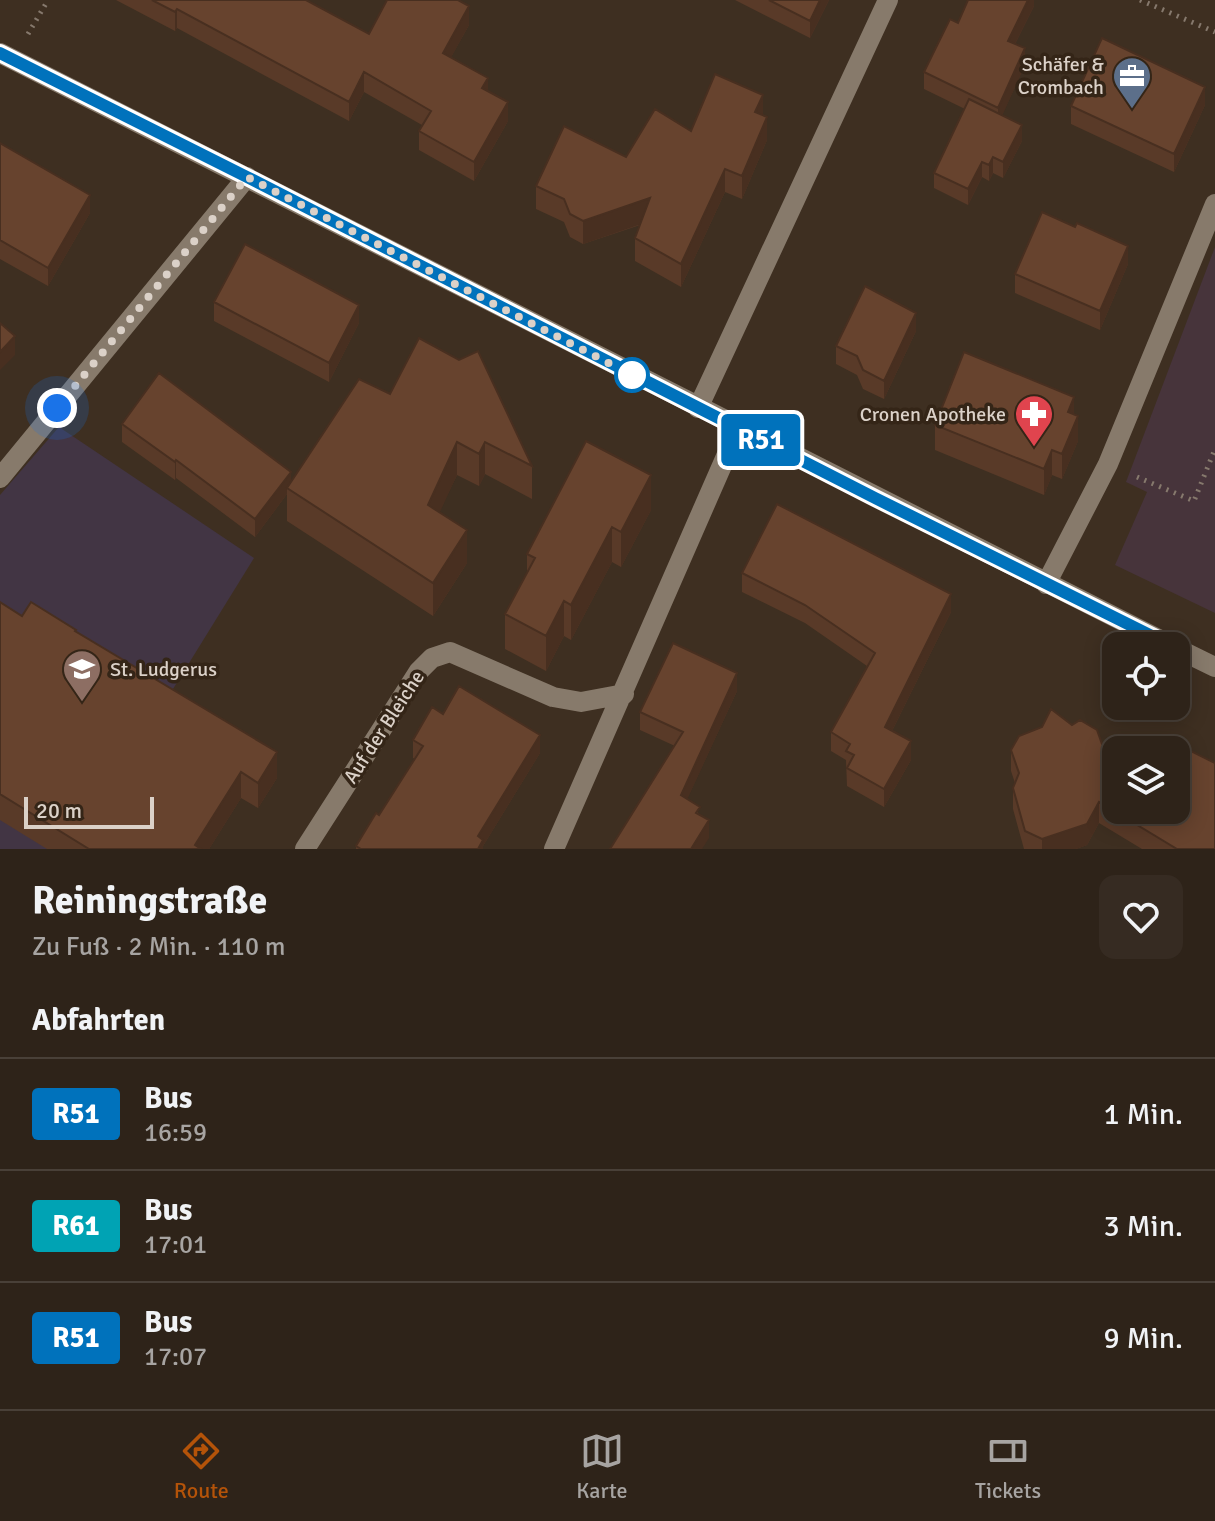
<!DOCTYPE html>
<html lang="de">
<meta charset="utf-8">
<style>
:root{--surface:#2e2319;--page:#362b22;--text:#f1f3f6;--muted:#a7a4a2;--line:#494038;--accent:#b45309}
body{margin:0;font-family:Signika,sans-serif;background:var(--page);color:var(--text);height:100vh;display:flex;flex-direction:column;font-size:30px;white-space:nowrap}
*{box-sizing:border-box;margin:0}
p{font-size:26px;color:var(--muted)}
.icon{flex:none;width:44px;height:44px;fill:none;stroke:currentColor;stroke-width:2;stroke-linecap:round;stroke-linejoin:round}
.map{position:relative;height:849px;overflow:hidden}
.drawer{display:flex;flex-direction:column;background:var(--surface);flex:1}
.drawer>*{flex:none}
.badge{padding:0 16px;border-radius:6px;font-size:28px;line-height:52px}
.controls{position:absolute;left:1102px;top:632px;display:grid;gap:16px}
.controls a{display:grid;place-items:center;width:88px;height:88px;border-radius:16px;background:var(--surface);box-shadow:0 4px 20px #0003,0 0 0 2px var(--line);font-size:40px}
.scale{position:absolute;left:24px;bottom:20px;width:130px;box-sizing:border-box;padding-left:8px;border:4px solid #dbd1c8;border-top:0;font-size:22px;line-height:28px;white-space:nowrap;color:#dbd1c8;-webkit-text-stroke:6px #342517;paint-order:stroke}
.you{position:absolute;width:40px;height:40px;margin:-20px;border:6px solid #fff;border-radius:50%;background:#1a73e8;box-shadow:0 0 0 12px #1a73e833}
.map>.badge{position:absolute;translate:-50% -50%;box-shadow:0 0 0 4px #fff}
h2{padding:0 32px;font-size:30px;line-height:72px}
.round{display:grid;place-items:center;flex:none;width:84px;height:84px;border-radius:16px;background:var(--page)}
.overview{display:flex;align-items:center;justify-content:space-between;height:136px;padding:0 32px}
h1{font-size:38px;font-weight:700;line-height:60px}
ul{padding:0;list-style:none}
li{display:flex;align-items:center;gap:24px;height:112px;padding:0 32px;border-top:2px solid var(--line)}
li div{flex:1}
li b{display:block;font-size:30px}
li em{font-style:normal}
li .badge{min-width:88px;font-weight:700;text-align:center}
.tab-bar{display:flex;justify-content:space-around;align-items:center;height:112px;border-top:2px solid var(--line);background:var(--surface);font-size:22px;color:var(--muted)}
.tab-bar a{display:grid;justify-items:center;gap:4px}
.tab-bar .selected{color:var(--accent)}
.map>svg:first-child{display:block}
</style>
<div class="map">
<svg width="1215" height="849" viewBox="0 0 1215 849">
<rect width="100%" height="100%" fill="#3e2f21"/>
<path fill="#47343b" d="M1215 247V613L1115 565 1147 492 1126 482Z"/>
<path fill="#423544" d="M59 427 254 558 74 849H0V495Z"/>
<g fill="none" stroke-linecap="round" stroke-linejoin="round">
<path stroke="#86796d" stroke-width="5" stroke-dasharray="2 6" stroke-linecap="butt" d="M1140 0 1215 32
M28 34 48 0
M1137 477 1194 501 1215 449"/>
<path stroke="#877a6b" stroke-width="20" d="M0 53 1172 646
M698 408 888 0
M0 478 247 177
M1046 584 1108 464 1215 204
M1176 648 1215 667
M305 849 419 671 432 658 450 652 553 697 581 702 624 694
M554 849 738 429"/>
</g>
<path fill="#593a28" d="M116 0H306L369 34 469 25 451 57 488 91 508 121 474 181 419 150V131L422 125 364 92 349 121 177 28 175 31Z
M735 0H829L810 38Z
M1034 0V6L1015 44 1025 65 1002 115 1022 141 1003 178 993 173 989 181 982 177 968 205 934 188V173L965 109 924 89V72L958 23Z
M1205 105 1174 172 1071 124V106Z
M763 115 767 140 742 199 725 192 681 287 635 261V238L640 225 583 244 570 237 564 222 536 209V186L626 157 691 131Z
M0 143 90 213 48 286 0 259Z
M1128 264 1100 330 1015 293V274Z
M214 302 359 323 329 382 214 321Z
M916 331 884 399 863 389 857 375 836 364V346Z
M419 338 532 466V499L485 474 479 486 457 475 439 512 467 563 433 616 287 521V494L255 537 176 478 175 480 122 442V424L291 483 390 394Z
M1074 414 1078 441 1062 479 1052 475 1044 495 935 450V425Z
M651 510 621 567 612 562 571 640 564 636 546 671 505 649V614L527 574V554Z
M742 573 951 612 892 731 911 760 884 807 847 786 846 760 831 751V732L867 666 805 623 742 592Z
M0 602 22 616 76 632 277 778 258 808 241 798 209 849H47L0 820Z
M737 691 687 799 700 815 709 838 610 849 675 746 640 730V712Z
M443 714 540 753 483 846V849H356V846L379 815 415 759 413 758V740Z
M1072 725 1102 744 1136 815 1215 849H1142L1099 823 1087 845 1076 849H1024L1013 809V788L1015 783 1011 771V750Z"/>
<path fill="#482f20" d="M820 0H829L810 38V21Z
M1028 0H1034V6L1008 58V41Z
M469 6V25L443 72V53Z
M177 9V28L175 31V12Z
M1025 48V65L998 125V108Z
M364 72V92L349 121V102Z
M488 78V98L482 88Z
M1205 87V105L1174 172V154Z
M763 95V117L755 112Z
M508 102V121L474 181V162Z
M767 117V140L742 199V176Z
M1022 125V141L1003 178V162Z
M993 157V173L989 181V165Z
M982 162V177L968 205V189Z
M725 169V192L681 287V264Z
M90 195V213L48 286V268Z
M650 198V221L583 244V221Z
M1128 246V264L1100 330V311Z
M359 305V323L329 382V363Z
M916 313V331L884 399V381Z
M15 336V355L0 370V352Z
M1074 397V422L1068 412Z
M1078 416V441L1062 479V454Z
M457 442V475L428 538V505Z
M485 442V474L479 486V454Z
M1052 450V475L1044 495V469Z
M176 460V478L175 480V462Z
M291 472V490L287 488V494L255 537V519Z
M651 475V510L621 567V532Z
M612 527V562L571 640V605Z
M467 530V563L433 616V583Z
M951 594V612L885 745V727Z
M564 601V636L546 671V636Z
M737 673V691L681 813V795Z
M540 735V753L483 846V849H478V836Z
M911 741V760L884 807V789Z
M277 752V778L258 808V783Z
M241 772V798L209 849H195V845Z
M1099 802V823L1087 845 1076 849H1042V839Z
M709 820V838L702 849H691Z"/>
<path fill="#67432e" stroke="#482f20" stroke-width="2" d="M152 0H306L369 34 387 0H458L469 6 443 53 488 78 482 88 508 102 474 162 419 131 431 111 364 72 349 102 177 9 175 12Z
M769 0H820L810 21Z
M968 0H1028L1008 41 1025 48 998 108 924 72 950 19 958 23Z
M1102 38 1205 87 1174 154 1071 106Z
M715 74 763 95 755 112 767 117 742 176 725 169 681 264 635 238 650 198 583 221 570 214 564 199 536 186 564 126 626 157 655 109 691 131Z
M969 99 1022 125 1003 162 993 157 989 165 982 162 968 189 934 173Z
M0 143 90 195 48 268 0 240Z
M1042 212 1075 227 1077 223 1128 246 1100 311 1015 274Z
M245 244 359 305 329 363 214 302Z
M865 286 916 313 884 381 863 370 857 356 836 346Z
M0 323 15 336 0 352Z
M419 338 459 360 478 351 532 466 485 442 479 454 457 442 428 505 467 530 433 583 287 488 359 379 390 394Z
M964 352 1074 397 1068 412 1078 416 1062 454 1052 450 1044 469 935 425Z
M159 373 291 472 255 519 176 460 175 462 122 424Z
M586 441 651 475 621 532 612 527 571 605 564 601 546 636 505 614 535 558 527 554Z
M777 504 951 594 885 727 911 741 884 789 847 768 854 755 846 751 850 744 831 732 875 653 805 605 742 573Z
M0 602 22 616 31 602 76 630 75 631 277 752 258 783 241 772 195 845 201 849H89L0 794Z
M673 643 737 673 681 795 700 807 696 813 709 820 691 849H610L683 732 640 712Z
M459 686 540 735 478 836 483 840 478 849H361L356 846 376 813 379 815 423 746 413 740 432 707 443 714Z
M1051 709 1072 725 1080 720 1097 730 1102 744 1113 751 1116 760V810H1134L1136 815 1138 810H1176V750H1171L1175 743 1215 763V849H1177L1099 802 1087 824 1042 839 1025 831 1013 788 1019 773 1011 750 1019 736 1042 727Z"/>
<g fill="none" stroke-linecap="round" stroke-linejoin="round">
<defs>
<path id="line" d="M0 53 247 177 875 498 1172 646"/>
</defs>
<use href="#line" stroke="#fff" stroke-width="18"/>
<use href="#line" stroke="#0072bc" stroke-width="12"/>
<path stroke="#dbd1c8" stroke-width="8" stroke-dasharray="0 14.4" d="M57 408 247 177 632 375"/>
</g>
<defs>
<symbol id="office-pin" viewBox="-11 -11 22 30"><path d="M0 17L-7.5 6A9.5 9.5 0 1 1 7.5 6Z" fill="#5c6f8a" stroke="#342517"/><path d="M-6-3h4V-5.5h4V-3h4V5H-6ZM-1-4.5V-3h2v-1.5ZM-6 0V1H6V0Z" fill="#fff"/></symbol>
<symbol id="pharmacy-pin" viewBox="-11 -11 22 30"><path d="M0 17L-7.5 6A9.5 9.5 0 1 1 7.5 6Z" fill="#e0444e" stroke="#342517"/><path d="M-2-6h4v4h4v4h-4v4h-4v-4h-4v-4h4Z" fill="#fff"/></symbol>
<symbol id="school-pin" viewBox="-11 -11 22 30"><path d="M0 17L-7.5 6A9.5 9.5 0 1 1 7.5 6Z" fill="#8d6e63" stroke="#342517"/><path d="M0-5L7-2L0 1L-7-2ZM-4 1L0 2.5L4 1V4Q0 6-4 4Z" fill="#fff"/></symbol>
</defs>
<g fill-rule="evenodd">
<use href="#office-pin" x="1110" y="54" width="44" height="60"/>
<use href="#pharmacy-pin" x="1012" y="392" width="44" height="60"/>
<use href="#school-pin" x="60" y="647" width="44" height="60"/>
</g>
<circle fill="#fff" stroke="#0072bc" stroke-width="4" cx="632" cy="375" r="16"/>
<g text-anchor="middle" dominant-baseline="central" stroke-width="7" stroke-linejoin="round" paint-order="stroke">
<g font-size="20" fill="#dbd1c8" stroke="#342517" text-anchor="end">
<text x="1104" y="64">Schäfer &amp;<tspan x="1104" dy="23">Crombach</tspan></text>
<text x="1006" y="414">Cronen Apotheke</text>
<text x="110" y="669" text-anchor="start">St. Ludgerus</text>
</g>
<g font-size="20" fill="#dbd1c8" stroke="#342517">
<text transform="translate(384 727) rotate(-57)">Auf der Bleiche</text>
</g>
</g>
</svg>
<div class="controls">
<a><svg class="icon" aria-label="locate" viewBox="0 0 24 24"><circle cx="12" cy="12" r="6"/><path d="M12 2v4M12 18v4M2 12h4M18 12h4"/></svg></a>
<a><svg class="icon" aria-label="layers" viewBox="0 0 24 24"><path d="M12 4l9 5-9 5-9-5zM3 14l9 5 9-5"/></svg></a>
</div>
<div class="scale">20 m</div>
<div class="you" style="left:57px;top:408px"></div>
<b class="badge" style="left:761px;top:440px;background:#0072bc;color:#fff">R51</b>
</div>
<section class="drawer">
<div class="overview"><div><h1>Reiningstraße</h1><p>Zu Fuß · 2 Min. · 110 m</p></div><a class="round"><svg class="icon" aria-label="heart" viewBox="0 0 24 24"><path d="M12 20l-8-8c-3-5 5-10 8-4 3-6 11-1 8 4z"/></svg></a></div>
<h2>Abfahrten</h2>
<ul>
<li><span class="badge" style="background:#0072bc;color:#fff">R51</span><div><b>Bus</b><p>16:59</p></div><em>1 Min.</em></li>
<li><span class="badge" style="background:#00a3b4;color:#fff">R61</span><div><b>Bus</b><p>17:01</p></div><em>3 Min.</em></li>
<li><span class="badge" style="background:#0072bc;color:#fff">R51</span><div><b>Bus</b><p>17:07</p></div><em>9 Min.</em></li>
</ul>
</section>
<nav class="tab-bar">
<a class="selected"><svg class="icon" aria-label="directions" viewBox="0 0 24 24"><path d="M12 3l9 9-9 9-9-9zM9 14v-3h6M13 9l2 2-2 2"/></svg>Route</a>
<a><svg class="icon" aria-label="map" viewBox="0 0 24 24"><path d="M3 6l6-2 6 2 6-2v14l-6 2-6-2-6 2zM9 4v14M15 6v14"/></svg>Karte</a>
<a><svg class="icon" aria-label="tickets" viewBox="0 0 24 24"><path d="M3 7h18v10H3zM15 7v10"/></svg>Tickets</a>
</nav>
